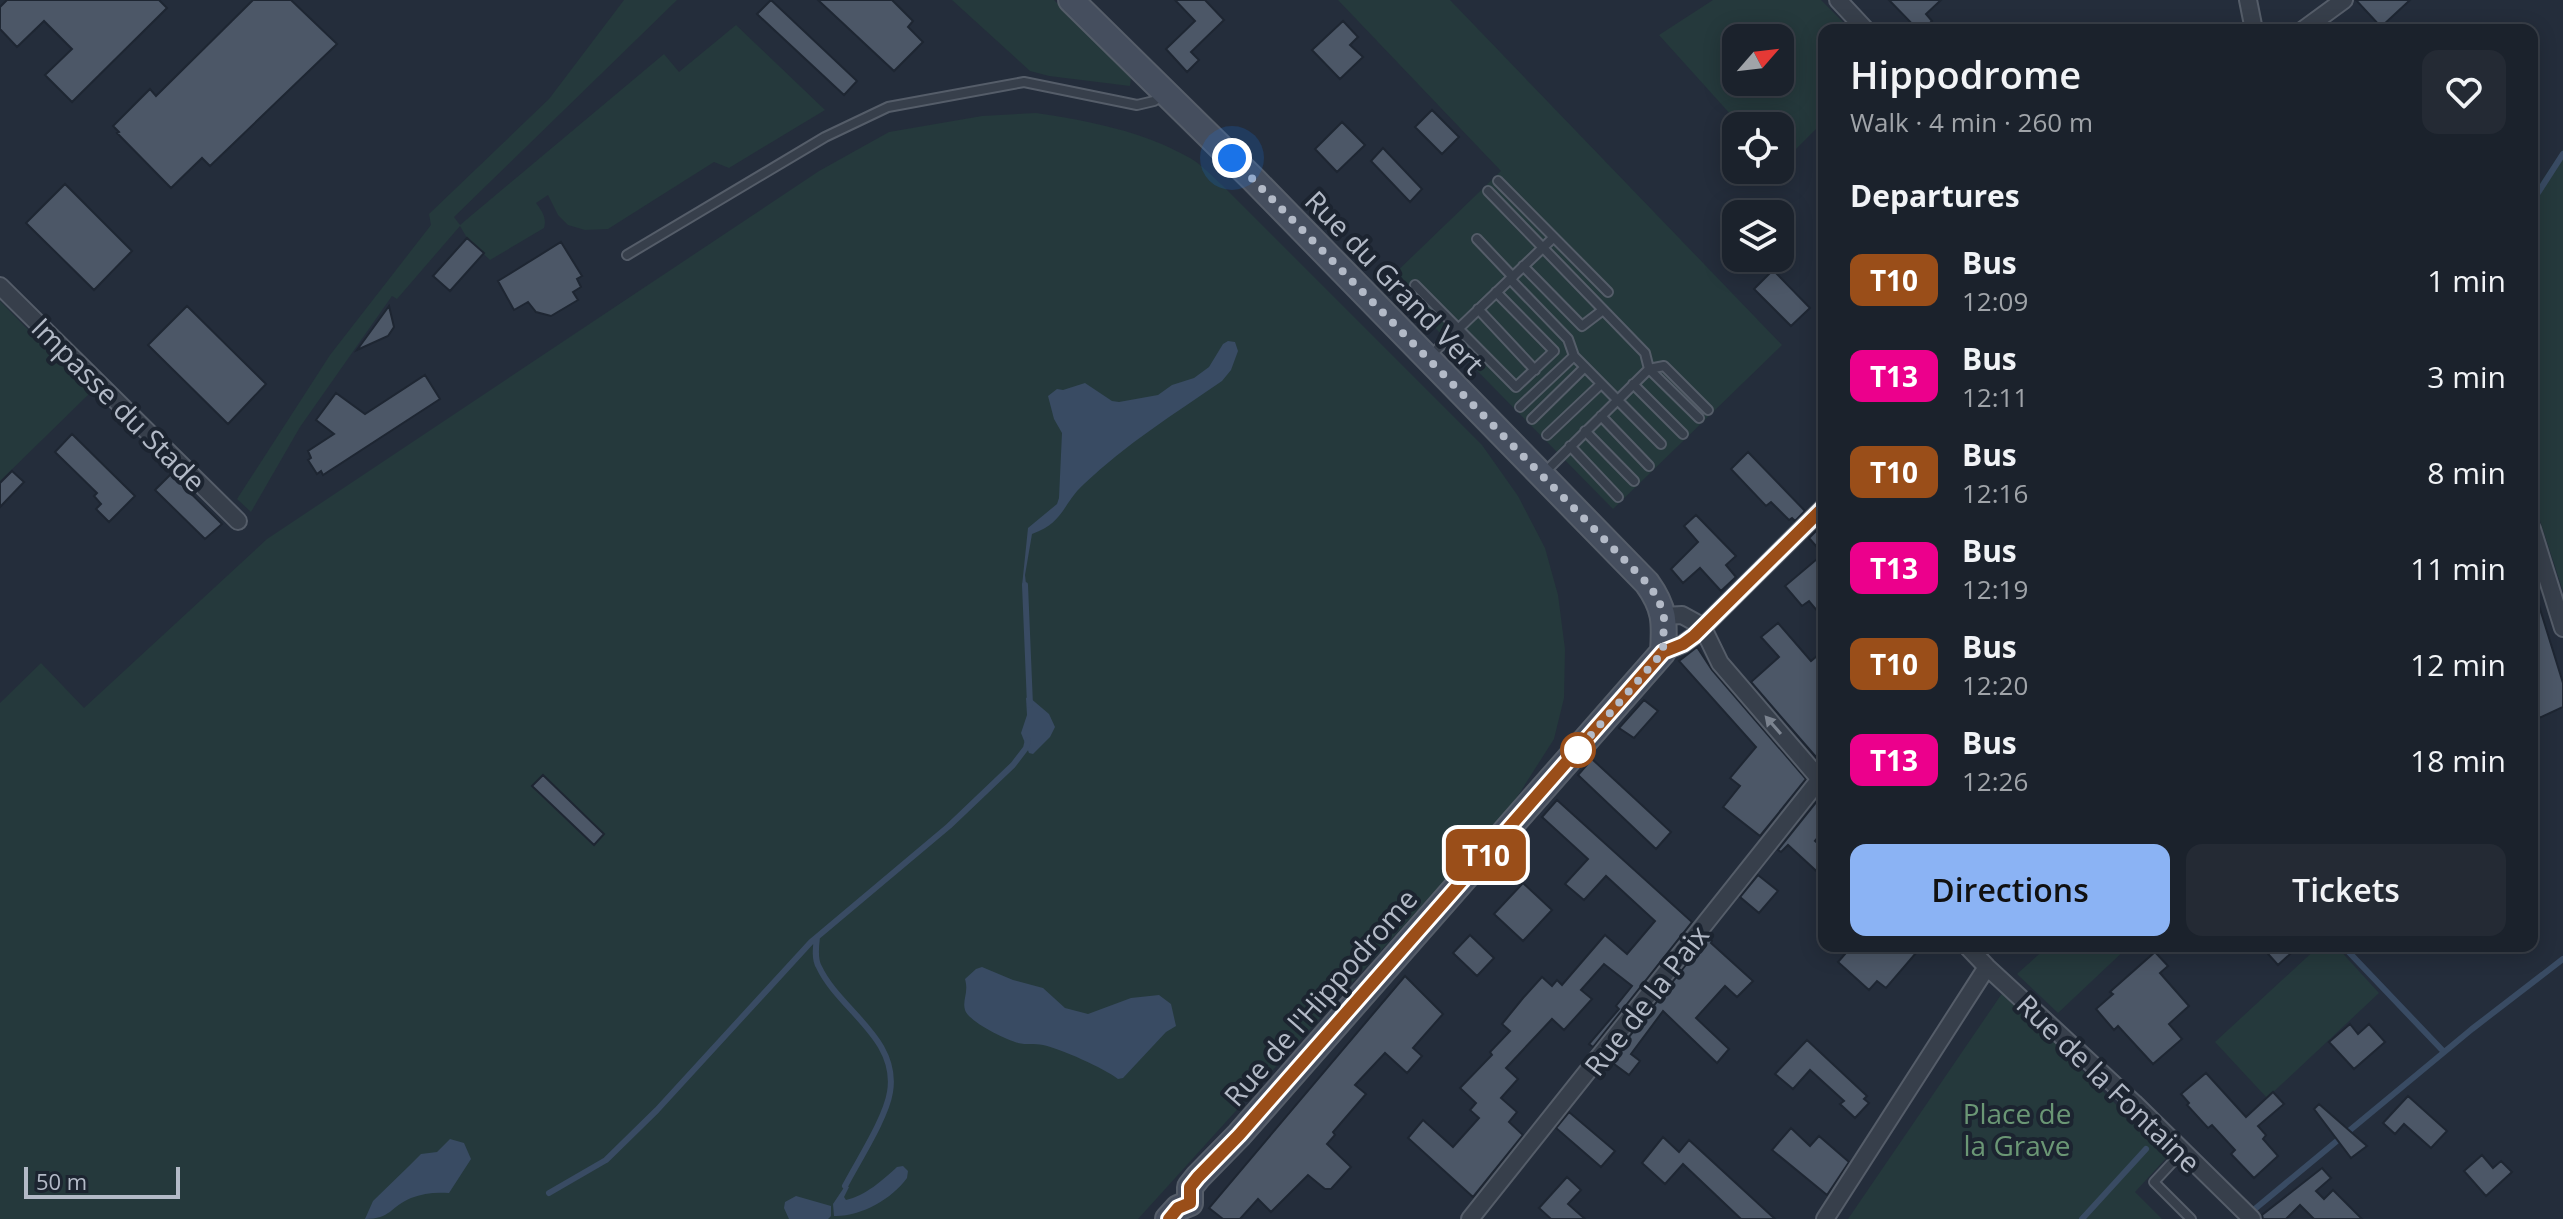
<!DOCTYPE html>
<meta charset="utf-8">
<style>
:root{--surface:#1b222c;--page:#242a34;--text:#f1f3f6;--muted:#a0a4a9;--line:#393f48;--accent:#8bb3f4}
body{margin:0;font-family:"Open Sans",sans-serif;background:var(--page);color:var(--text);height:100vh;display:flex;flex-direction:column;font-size:30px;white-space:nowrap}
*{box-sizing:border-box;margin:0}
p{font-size:26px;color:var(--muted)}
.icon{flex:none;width:44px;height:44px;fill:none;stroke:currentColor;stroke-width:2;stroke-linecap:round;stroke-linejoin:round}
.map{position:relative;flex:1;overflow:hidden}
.details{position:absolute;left:1818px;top:24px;width:720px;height:928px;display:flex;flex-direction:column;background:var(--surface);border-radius:16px;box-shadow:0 4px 20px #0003,0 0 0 2px var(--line)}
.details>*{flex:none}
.badge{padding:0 16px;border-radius:12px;font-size:28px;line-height:52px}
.needle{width:52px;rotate:62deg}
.controls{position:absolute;left:1722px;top:24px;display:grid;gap:16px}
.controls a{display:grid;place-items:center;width:72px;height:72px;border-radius:16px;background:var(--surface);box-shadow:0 4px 20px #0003,0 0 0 2px var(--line);font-size:40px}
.scale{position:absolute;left:24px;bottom:20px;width:156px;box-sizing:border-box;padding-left:8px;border:4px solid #b3bac7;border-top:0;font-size:22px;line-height:28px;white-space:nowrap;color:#b3bac7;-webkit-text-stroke:6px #1c2430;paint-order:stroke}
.you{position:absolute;width:40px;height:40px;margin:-20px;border:6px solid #fff;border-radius:50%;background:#1a73e8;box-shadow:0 0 0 12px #1a73e833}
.map>.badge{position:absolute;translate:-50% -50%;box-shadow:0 0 0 4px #fff}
h2{padding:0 32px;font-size:30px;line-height:72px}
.round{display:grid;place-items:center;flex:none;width:84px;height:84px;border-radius:16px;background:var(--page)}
.summary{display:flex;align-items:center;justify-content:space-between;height:136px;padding:0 32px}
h1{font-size:38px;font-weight:600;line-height:60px}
.primary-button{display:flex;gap:16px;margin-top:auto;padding:16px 32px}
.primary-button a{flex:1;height:92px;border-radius:16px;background:var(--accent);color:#111;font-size:32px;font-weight:600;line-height:92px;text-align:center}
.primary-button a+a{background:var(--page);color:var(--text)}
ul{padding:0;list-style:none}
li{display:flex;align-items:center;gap:24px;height:96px;padding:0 32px}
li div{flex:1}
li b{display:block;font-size:30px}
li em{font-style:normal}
li .badge{min-width:88px;font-weight:700;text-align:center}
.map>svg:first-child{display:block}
</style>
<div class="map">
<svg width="2563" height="1219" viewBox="0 0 2563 1219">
<rect width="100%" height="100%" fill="#242d3b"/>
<path fill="#25393c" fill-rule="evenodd" d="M624 0H677L454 217 460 225 664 54 679 72 736 25 825 110 729 168 714 162 608 229 585 230 568 225 558 215 548 195 536 203C542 211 547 218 544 228L490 260 467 238 460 226 397 299 392 296 300 427 251 512 237 499 330 355 431 225 429 214 549 99Z
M952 0H1054L1131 78 1130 86 1049 76 1030 71Z
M1338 0H1450L1782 345 1613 509 1388 280 1501 171Z
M1713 0H1821L1851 30H1824V121L1780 165V126H1741L1659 35ZM1736 38H1780V82H1736Z
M1036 113C1089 121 1143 131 1190 158 1202 165 1213 177 1223 186L1482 445 1518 496 1545 548 1558 595 1565 649 1564 698 1554 739 1510 808 1138 1219H0V703L41 663 84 708 267 539 819 171 889 132 982 116Z
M2563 149V591L2532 496V195Z
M0 301 90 393 0 481Z
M2048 946H2129L2058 1013 2017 974Z
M2319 946H2336L2379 993 2267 1098 2215 1042Z
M2003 992 2168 1156 2135 1192 2162 1219H1848Z"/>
<path fill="#394b63" d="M1228 341 1235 342 1238 351 1231 370 1222 381C1174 414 1126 444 1084 484 1062 504 1065 522 1032 534L1025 575 1026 584 1022 586 1028 528 1057 504 1059 498 1062 433 1054 419 1048 396 1057 389 1063 390 1085 383 1112 401 1119 402 1158 395 1172 385 1194 378 1209 367 1223 344Z
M1029 697 1049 714 1055 727 1050 737 1033 754 1029 753 1021 733 1027 715 1026 698Z
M982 967 1013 980 1043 988 1065 1008 1088 1014 1131 998 1159 995 1171 1004 1176 1026 1166 1032 1123 1078 1118 1079C1106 1069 1059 1048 1043 1045 1035 1043 1026 1045 1018 1043 1005 1039 969 1022 965 1010 962 1000 969 993 965 979L976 969Z
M450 1139 464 1143 471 1159 449 1193C436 1192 423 1193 411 1198 390 1207 391 1219 365 1219L373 1201 409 1166 421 1154 437 1152Z
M903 1166 908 1171 907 1178C892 1199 860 1217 834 1216L833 1204 845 1186 849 1187 844 1197 846 1200C865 1196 883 1180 897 1167Z
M796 1196 831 1206V1216L828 1219H789L784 1208 785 1202Z"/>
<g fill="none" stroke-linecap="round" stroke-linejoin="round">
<path stroke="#394b63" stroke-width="6" d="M2532 202 2563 154
M1025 585 1030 705
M817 937C816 946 814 959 819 967 839 1010 899 1038 890 1092 886 1118 858 1161 845 1186
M2343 946 2444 1052
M549 1193 606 1160 657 1110 811 942 949 826 1013 765 1026 748 1028 740
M2256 1208 2472 1029 2563 959
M2082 1219 2146 1149"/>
</g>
<path fill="#4c5767" stroke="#1e2632" stroke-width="2" d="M7 0H159L167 8 72 102 45 75 72 49 44 21 17 47 0 29V7Z
M253 0H291L337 44 210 166 202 158 171 188 117 133 119 132 113 126 150 89 156 96Z
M771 0 857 81 844 95 757 14Z
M818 0H892L913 21 908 27 923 42 894 71Z
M1175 0H1205L1224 20 1191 52 1199 60 1187 72 1166 49 1195 21Z
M1889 0H1941L1926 14 1932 21 1923 30H1918Z
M2356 0H2410L2381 27Z
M1343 21 1358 37 1350 45 1363 57 1340 79 1312 50Z
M1432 110 1459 137 1442 154 1415 127Z
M1342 122 1365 145 1337 172 1315 149Z
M1383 148 1422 189 1410 202 1371 161Z
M65 184 132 251 94 290 26 223Z
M467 238 484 253 450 291 433 276Z
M561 242 582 276 577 279 581 287 573 292 578 300 551 316 536 312 528 302 514 310 498 281Z
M1773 270 1810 308 1791 326 1754 289Z
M187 306 266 384 228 424 148 345Z
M389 306 394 327 388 336 357 350Z
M425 375 440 399 323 475 321 471 317 474 308 460 311 458 308 451 334 434 316 420 336 393 365 414Z
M72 434 135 496 109 522 96 509 101 504 94 496 97 493 55 452Z
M1748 452 1805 511 1795 521 1792 518 1789 520 1771 502 1766 506 1731 469Z
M12 471 24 482 0 507V483Z
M171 474 222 524 205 539 155 490Z
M1696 515 1736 556 1726 565 1736 577 1721 591 1700 568 1683 583 1671 569 1698 542 1684 526Z
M1820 527 1824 531V619L1809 601 1802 606 1785 586 1823 554 1809 538Z
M2536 596 2563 683V707L2539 718 2532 697V597Z
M1778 623 1811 661 1824 650V750L1816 757 1751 682 1779 657 1761 637Z
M1697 647 1712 670 1806 779 1760 836 1723 807 1740 786 1730 778 1756 747 1679 661Z
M1644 700 1658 711 1634 738 1619 728Z
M1592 759 1671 832 1656 849 1578 775Z
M543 775 604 834 594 845 532 786Z
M1822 795H1824V830L1815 841 1824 849V878L1788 845 1781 852 1778 850Z
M1557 800 1692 922 1593 1047 1589 1044 1619 1009 1616 1006 1632 986 1604 964 1581 990 1592 999 1564 1030 1552 1019 1506 1068 1518 1079 1501 1098 1517 1112 1509 1122 1523 1135 1473 1197 1408 1138 1423 1120 1453 1147 1479 1118 1470 1110 1476 1103 1460 1088 1492 1055 1490 1052 1510 1031 1502 1024 1523 998 1542 977 1552 986 1557 980 1562 985 1605 935 1627 954 1655 921 1606 876 1584 900 1565 884 1588 859 1542 817Z
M1758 875 1778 891 1759 913 1740 897Z
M1523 883 1552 910 1523 941 1494 914Z
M1470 935 1494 958 1477 976 1453 953Z
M1708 937 1712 941 1711 943 1753 981 1737 997 1725 986 1696 1018 1729 1049 1717 1063 1663 1011 1631 1054 1640 1061 1629 1075 1610 1061Z
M1852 946H1922L1886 988 1877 981 1869 990 1838 962Z
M2261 946H2299L2278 965Z
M2155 952 2168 966 2160 973 2189 1006 2169 1024 2182 1039 2153 1064 2118 1026 2114 1030 2096 1009 2113 994 2110 992 2112 990Z
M1405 976 1443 1014 1413 1048 1422 1056 1407 1073 1385 1053 1355 1085 1366 1094 1333 1132 1335 1135 1327 1144 1351 1167 1331 1189H1325L1308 1175 1271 1212 1258 1199 1240 1219H1223L1209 1208Z
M2350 1024 2358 1034 2369 1024 2385 1042 2354 1069 2329 1042Z
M1807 1040 1867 1096 1864 1099 1869 1103 1855 1118 1840 1104 1844 1101 1810 1070 1793 1089 1775 1074Z
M2206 1073 2246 1117 2273 1092 2284 1104 2258 1126 2266 1135 2263 1139 2278 1156 2254 1178 2231 1154 2235 1150 2212 1125 2208 1128 2187 1105 2189 1103 2181 1094Z
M2408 1096 2447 1131 2431 1148 2404 1124 2395 1134 2383 1123Z
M2319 1104 2367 1146 2351 1158 2314 1109Z
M1569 1112 1615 1151 1601 1167 1556 1128Z
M1791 1128 1810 1146 1819 1136 1849 1162 1827 1195 1772 1150Z
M1663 1137 1679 1152 1689 1140 1775 1219H1741L1683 1164 1665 1184 1642 1163Z
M2482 1155 2493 1168 2501 1161 2512 1172 2486 1196 2464 1171Z
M2322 1168 2331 1178 2316 1191 2324 1199 2333 1190 2362 1219H2314L2300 1205 2286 1219H2263L2262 1215Z
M1567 1177 1581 1190 1568 1204 1585 1219H1551L1539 1208Z"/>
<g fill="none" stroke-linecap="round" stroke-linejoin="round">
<defs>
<path id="lane" d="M1498 181 1608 292
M1488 191 1645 353 1649 369 1543 474
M1477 239 1513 277
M627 255 825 137 888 107 1024 82 1137 105 1154 101 1162 96
M1523 266 1582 326 1603 310
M1510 279 1568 339 1574 356 1661 444
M1415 285 1516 387 1554 351 1496 292
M1478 309 1535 370
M1431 355 1553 238
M1649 369 1664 366 1708 410
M1649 369 1699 418
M1633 384 1683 434
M1520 407 1574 356
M1601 416 1649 466
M1532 419 1585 367
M1585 431 1634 481
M1547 435 1601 384
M1570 446 1618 497
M2182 1152 2154 1182 2191 1219"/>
<path id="street" d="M1838 0 1866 30
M2248 0 2254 30
M2303 30 2344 0
M0 286 238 521
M2532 529 2563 628
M1664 616 1682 615 1702 626 1720 663 1824 784
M1663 652 1683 644 1694 636 1824 507
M1967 946 1987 967 2134 1103 2252 1219
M1470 1219 1820 779
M1825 1219 1987 967"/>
<path id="secondary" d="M1071 0 1254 180 1647 583C1665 608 1665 622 1663 652L1239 1135 1198 1177 1190 1187V1203
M1168 1219 1178 1208 1190 1203"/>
</defs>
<use href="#lane" stroke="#555d69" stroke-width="12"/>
<use href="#street" stroke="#555d69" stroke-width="20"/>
<use href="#secondary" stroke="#555d69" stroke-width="28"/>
<use href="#lane" stroke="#373f4b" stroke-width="8"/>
<use href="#street" stroke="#373f4b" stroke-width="16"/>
<use href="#secondary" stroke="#454e5e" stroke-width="24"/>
</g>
<defs><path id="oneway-solid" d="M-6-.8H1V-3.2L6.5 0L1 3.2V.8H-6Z" transform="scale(2)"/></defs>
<use fill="#7b838f" href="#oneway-solid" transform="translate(1773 725) rotate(-131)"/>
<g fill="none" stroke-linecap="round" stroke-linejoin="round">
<defs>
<path id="line" d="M1169 1219 1178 1208 1190 1203V1187L1198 1177 1239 1135 1663 652 1683 644 1694 636 1824 507"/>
</defs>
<use href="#line" stroke="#fff" stroke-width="18"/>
<use href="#line" stroke="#9a4e19" stroke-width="12"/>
<path stroke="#b3bac7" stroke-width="8" stroke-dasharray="0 14.4" d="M1232 158 1647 583 1658 598 1664 616 1663 652 1578 750"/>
</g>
<circle fill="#fff" stroke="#9a4e19" stroke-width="4" cx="1578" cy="750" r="16"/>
<g text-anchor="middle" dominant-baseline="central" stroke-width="8" stroke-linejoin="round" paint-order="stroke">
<g font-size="28" fill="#b3bac7" stroke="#1c2430">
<text transform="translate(1395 282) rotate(46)">Rue du Grand Vert</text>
<text transform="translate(119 404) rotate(45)">Impasse du Stade</text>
<text transform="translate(1320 997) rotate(-49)">Rue de l'Hippodrome</text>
<text transform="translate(1646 1000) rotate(-52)">Rue de la Paix</text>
<text transform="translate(2109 1083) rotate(44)">Rue de la Fontaine</text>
</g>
<g font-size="28" fill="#6b9775" stroke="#1c2430">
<text x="2017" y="1113">Place de<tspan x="2017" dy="32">la Grave</tspan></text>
</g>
</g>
</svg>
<div class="controls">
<a><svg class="needle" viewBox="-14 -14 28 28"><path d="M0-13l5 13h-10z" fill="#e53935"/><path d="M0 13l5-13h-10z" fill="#a0a4a9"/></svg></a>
<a><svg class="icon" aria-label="locate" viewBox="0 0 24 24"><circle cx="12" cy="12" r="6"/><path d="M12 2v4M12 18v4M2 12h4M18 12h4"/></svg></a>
<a><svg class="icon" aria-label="layers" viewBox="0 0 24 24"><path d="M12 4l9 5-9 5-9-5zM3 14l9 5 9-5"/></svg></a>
</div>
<div class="scale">50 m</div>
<div class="you" style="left:1232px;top:158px"></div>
<b class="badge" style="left:1486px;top:855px;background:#9a4e19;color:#fff">T10</b>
<section class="details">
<div class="summary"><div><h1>Hippodrome</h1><p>Walk · 4 min · 260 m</p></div><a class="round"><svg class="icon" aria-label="heart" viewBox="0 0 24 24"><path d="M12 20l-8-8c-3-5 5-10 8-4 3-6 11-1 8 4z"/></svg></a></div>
<h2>Departures</h2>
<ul>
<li><span class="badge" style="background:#9a4e19;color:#fff">T10</span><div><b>Bus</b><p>12:09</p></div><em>1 min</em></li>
<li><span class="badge" style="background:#ec008c;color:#fff">T13</span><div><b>Bus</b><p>12:11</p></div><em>3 min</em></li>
<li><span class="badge" style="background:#9a4e19;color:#fff">T10</span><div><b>Bus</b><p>12:16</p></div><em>8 min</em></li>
<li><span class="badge" style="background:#ec008c;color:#fff">T13</span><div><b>Bus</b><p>12:19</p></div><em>11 min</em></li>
<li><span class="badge" style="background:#9a4e19;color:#fff">T10</span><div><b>Bus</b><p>12:20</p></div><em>12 min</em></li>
<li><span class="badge" style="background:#ec008c;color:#fff">T13</span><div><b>Bus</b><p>12:26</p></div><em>18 min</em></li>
</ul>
<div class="primary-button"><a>Directions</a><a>Tickets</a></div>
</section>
</div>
